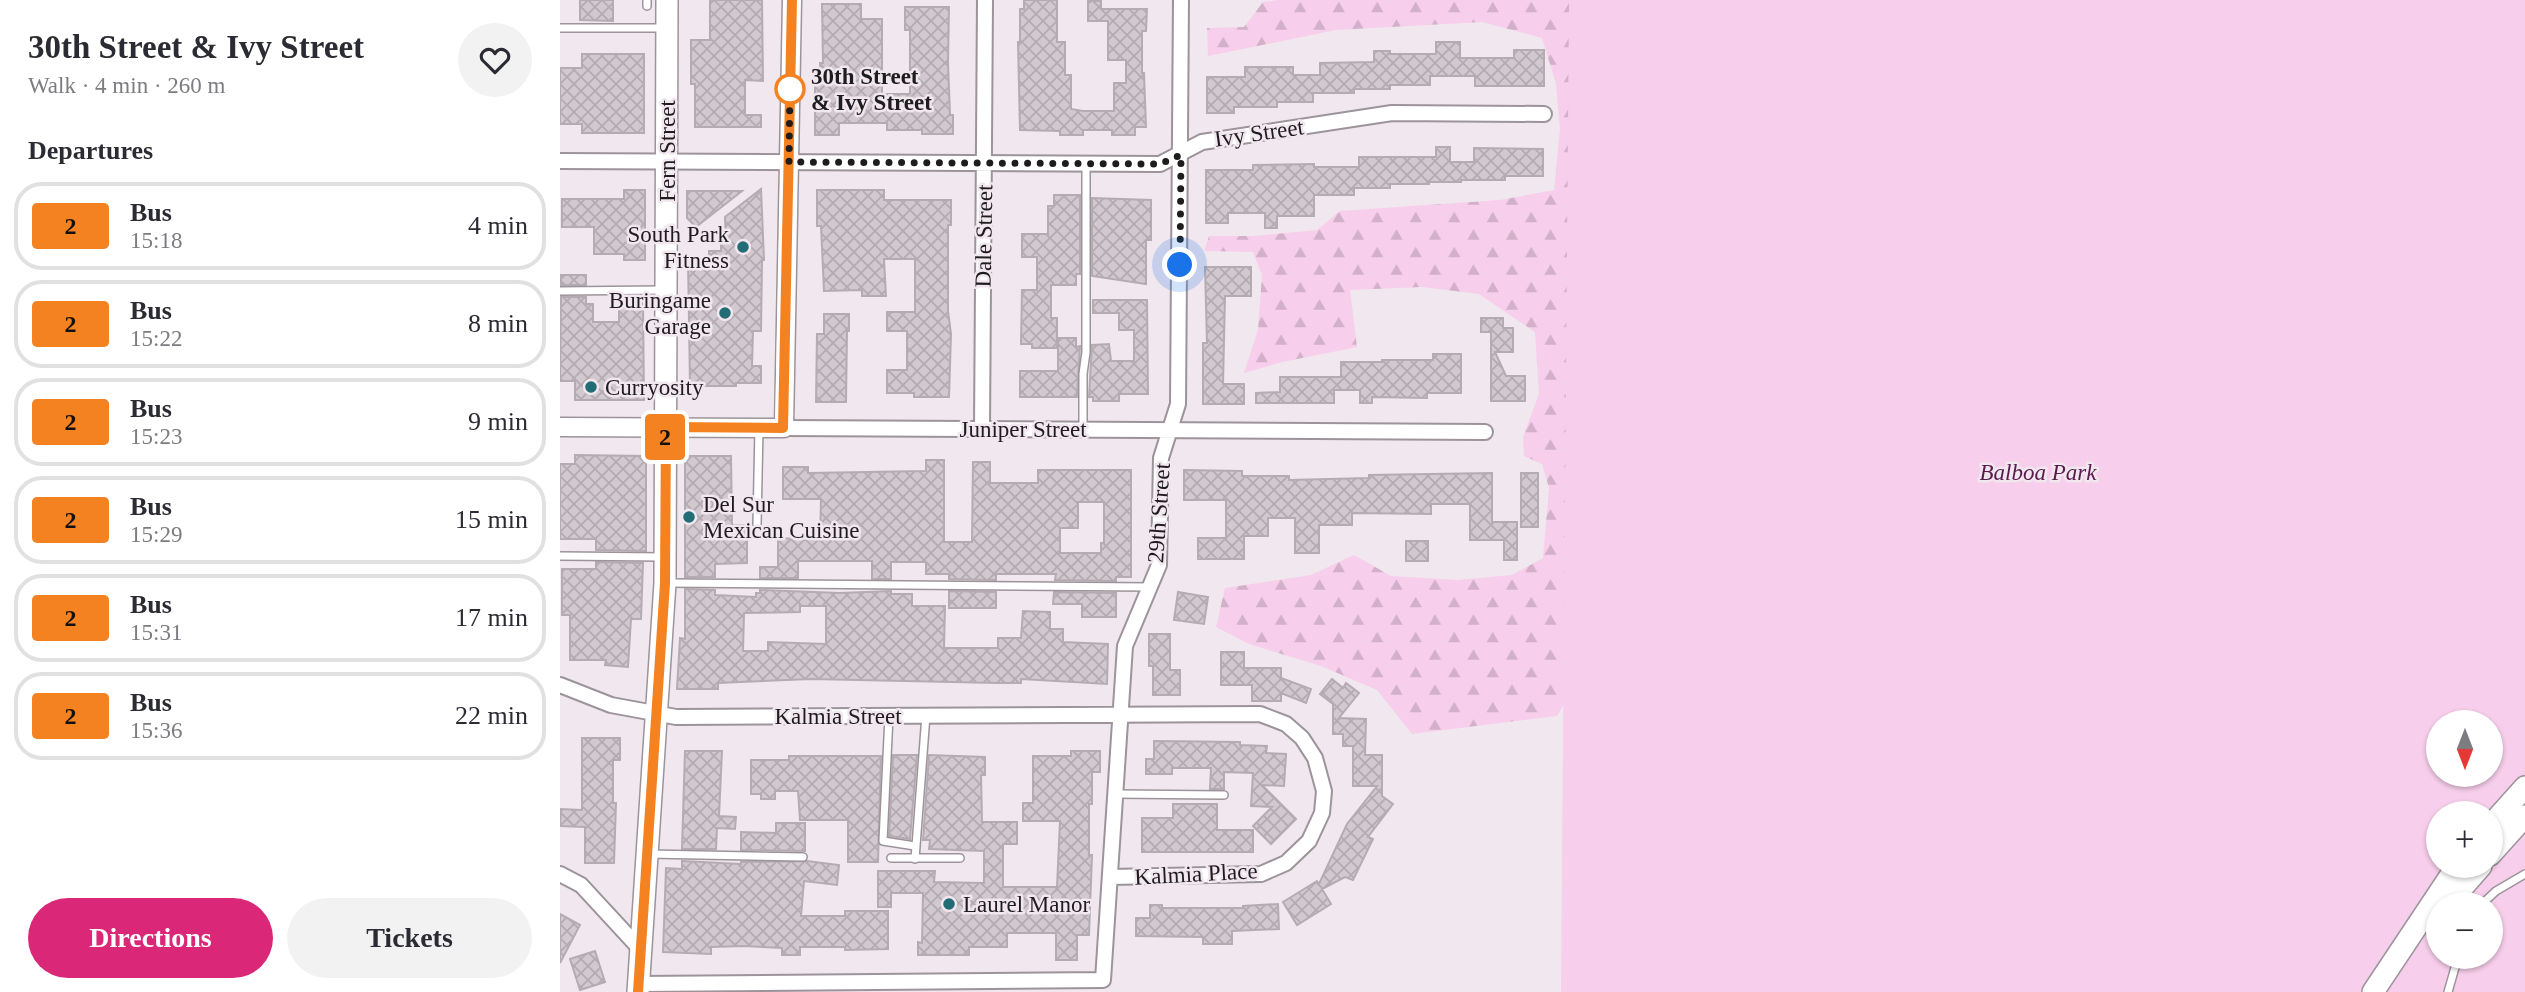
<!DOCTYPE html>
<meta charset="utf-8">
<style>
:root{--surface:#fff;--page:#f2f2f3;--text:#2b2b33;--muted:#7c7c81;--line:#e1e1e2;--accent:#db2777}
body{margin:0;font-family:Georgia,serif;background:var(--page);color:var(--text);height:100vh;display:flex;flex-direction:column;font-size:26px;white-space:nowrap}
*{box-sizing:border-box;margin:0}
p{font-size:23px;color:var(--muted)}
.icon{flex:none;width:38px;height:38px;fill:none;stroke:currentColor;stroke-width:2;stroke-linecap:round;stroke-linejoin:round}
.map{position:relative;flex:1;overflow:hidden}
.side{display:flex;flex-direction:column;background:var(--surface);width:560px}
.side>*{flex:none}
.badge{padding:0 14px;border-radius:5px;font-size:24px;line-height:46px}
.needle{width:46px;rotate:180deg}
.fabs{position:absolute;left:1866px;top:710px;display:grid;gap:14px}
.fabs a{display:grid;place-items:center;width:77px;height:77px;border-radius:50%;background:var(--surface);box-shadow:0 2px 5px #0004;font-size:35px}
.you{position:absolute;width:35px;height:35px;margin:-18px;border:5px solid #fff;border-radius:50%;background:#1a73e8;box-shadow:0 0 0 10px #1a73e833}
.map>.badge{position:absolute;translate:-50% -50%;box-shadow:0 0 0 4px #fff}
h2{padding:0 28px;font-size:26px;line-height:63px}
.round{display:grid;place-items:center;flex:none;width:74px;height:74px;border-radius:37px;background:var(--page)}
.overview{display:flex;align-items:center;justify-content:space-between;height:119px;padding:0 28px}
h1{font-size:33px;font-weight:700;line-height:52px}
.button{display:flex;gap:14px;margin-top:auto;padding:14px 28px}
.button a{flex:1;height:80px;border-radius:42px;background:var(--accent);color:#fff;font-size:28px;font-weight:700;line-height:80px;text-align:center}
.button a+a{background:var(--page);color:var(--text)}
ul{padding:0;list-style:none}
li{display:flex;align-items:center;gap:21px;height:88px;margin:0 14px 10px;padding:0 14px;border:4px solid var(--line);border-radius:28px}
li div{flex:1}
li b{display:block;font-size:26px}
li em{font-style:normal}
li .badge{min-width:77px;font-weight:700;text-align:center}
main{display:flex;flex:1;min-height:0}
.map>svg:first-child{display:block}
</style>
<main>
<section class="side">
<div class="overview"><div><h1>30th Street &amp; Ivy Street</h1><p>Walk · 4 min · 260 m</p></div><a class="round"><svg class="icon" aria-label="heart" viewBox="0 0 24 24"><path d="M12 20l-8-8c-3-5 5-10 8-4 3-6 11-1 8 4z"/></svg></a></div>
<h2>Departures</h2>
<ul>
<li><span class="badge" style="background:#f58220;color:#111">2</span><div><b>Bus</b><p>15:18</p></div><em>4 min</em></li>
<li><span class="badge" style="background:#f58220;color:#111">2</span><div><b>Bus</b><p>15:22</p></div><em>8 min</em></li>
<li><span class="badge" style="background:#f58220;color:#111">2</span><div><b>Bus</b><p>15:23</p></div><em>9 min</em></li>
<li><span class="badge" style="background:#f58220;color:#111">2</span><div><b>Bus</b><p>15:29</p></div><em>15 min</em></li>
<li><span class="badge" style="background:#f58220;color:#111">2</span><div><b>Bus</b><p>15:31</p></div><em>17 min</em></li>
<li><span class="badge" style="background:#f58220;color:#111">2</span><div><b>Bus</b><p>15:36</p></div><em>22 min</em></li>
</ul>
<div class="button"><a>Directions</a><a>Tickets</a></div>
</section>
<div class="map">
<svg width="1965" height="992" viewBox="0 0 1965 992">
<defs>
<pattern id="forest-firs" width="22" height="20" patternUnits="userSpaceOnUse" patternTransform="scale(1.75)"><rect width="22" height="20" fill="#f7ceeb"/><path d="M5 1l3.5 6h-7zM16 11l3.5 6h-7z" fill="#d3b0c9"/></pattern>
<pattern id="building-cross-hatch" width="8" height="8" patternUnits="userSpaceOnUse" patternTransform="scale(1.75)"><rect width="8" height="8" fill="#d2c8cf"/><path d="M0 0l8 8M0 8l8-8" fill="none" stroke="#b4abb1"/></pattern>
</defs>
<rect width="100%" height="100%" fill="#f1e7ee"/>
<path fill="url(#forest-firs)" d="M719 0H1147L1026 667 997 716 852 734 817 690 761 666 689 644 656 627 665 588 751 575 794 555 831 576 898 580 952 575 983 558 989 488 982 464 964 456 963 437 979 394 975 332 919 294 862 287 790 290 797 347 722 362 684 373 698 330 702 275 693 252 644 251 649 236H695L757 230 780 211 940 200 994 190 1000 129 996 84 982 38 922 22 776 30 648 56 647 28 684 27 703 2Z"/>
<path fill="#f7ceeb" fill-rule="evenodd" d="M1009 0H1965V992H1001ZM1878 723H1930V775H1878ZM1878 814H1930V866H1878ZM1878 905H1930V957H1878Z"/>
<path fill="url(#building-cross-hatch)" stroke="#b5acb2" stroke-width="2" fill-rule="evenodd" d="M20 0H53V21L20 20Z
M150 0H202L203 81 185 80V115H201V127H135V84H131V40H150Z
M464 0H497V42H505V75H511V109L523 111H554V83H566V60H548V21H528V1H541V9H587L586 31H582V73H584L586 127H575V135H552V130H523V135H500V131L460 130 458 42H460V9H464Z
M262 4H301V19H322V94H350V30H345V7H389L388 63 390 115H393V134H362V130H327V123H279V135H255V84H261L260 63H263Z
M876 42H900V58H954V50H984V86H915V76H870V85H830V89H794V93H753V102H717V107H674V113H647V77H685V67H733V75H760V63L814 62V51H830V54H876Z
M22 54H84V133H22V124H0V68H22Z
M876 147H890V162H914V148L983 149V176H945V180H901V182H869V184H830V188H794V195H754V216H717V228H705V213H668V223H646V170H693V165L754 164V167H799V157H876Z
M201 189 204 260H202L201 331H193L192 366H201V383H176V386H130L128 260H149V251H161V243H166L165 217Z
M64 190H85V260H64V254H34V227H2V199H64Z
M257 190H324V200H391V225H388V311L391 334 389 397H354V393H327V370H347V331H327V312H355V259H324L326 296H302V290L264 291 261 226H257Z
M127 191H182L136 227 127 218Z
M494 195H520V274H516V285H491V318H497V348H472V344H461L462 290H477V257H462V234H488V206H494Z
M532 198 591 200V240H586V284L532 276Z
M645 267H691V296H665L663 384H684V404H643V343H647Z
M1 275H26V285H1Z
M1 297H26V304H33V322H59V302H83L84 400H15V381H0Z
M533 300H587L588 394H559V401H533V397H529L532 345 549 344 551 361H574V330H559V313H533Z
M264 314H289V331H287L286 402H256L257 334H264Z
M921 318H943V328H953V352H935L946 376H965V401H931V332H921Z
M498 338H516V347L520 346 517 397H460V371H498Z
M873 354H901V393H867V398L812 397V403H800V390H774V403H696V393L720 392V377H781V362H822V360H873Z
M15 455 86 456V551L36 550V539H0V464H15Z
M125 456H171L172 525H187V563L155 564V577H125Z
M366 460H384V542H412L413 462H430V483H478V470H571V577H556V581L495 580 496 574H436V580L389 579V574H366V562H331V579H312V561H238V578H200V567H218V538L260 540 261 499H223V467H248V473L366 471ZM518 502H544V543H541V553H500V528H518Z
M624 470 682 471V476H729V480L809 478V475L932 473V522H957V560H944V540H910V504H871V514L792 513V525H759V553H735V518H708V536H684V559H638V538H666V500H624Z
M961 473H978V527H961Z
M846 541H868V561H846Z
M36 562 83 563 81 619H71L68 667 45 665 46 660H10V615H2V569H36Z
M125 589 155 590V595L196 597V593H200V590L280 593 331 591V594H352V606H385L384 648H438V638H461L463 611 490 612V629H503V642L548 644 547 684 461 679V683H438L251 679 158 683V689H117L120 638 125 639ZM240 606H266V644L208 642V651H183L184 613 240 612Z
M389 591 436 592V608H389Z
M494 592 556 593V617H522V604H493Z
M618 592 648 597 644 624 614 620Z
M589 634H610V670H620V695H593V666H589Z
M661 652H684V668H721V678L751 689 746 703 721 693V701H692V685H661Z
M772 679 783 688 786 683 799 693 779 718 806 719 805 755H822V796L833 804 808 837 813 839 793 880 785 877 762 889 771 904 737 925 723 902 757 881 759 884 787 824 817 786H793V746H783V734H773V704L760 694Z
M22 738H60V760H53V803H56L54 863H25V827L0 826 1 809 22 810Z
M594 741 680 742V745L707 746 706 753 726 754 724 786 702 785 736 819 711 844 693 826 712 807 691 806 693 773 664 772V789H650L651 768H612V774H586V759H594Z
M125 751H162L159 816 176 817 175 829 157 828 156 849H122Z
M511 751H540V772H532V804H529V855H532L529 935H517V960H496V933H447V947H409V955H358V942L362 943 363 893H331V907H318V871H375L374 882 424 883V851L369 849 370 840H363L369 755 425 757V775H421L422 822H457V844H443V887H497L500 821H463V803H473V756H511Z
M333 755H357L350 839 329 836Z
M229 756H321L318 862H288V820H240L238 791H215V799H201V794H191V760H229Z
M613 804H657V830H693V852H582V818H613Z
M216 823H245V851L181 850V832L216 833Z
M122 861 181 864V862L247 861 279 865 277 885 244 881 241 916H285V911H328V949L285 950V947H240V955H222V948L184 946 151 947V954L103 952 106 868 122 869Z
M718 904 719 929 672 931V944H643V937L576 936V918H590V905H602V908H683V906Z
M0 914 20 925 0 963Z
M35 951 45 982 20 990 10 959Z"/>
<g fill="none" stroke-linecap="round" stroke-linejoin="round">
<defs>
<path id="service" d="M87 6V0
M0 28H103
M0 291 105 290
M523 430V374L526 352V164
M197 524 199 428
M0 556 104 557
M108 583 590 587
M329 716 323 841 355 846
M555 794 664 795
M89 854 243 857
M331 858H400
M355 859 366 715
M1921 905 1936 891 1965 874
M1888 992 1898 957"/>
<path id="minor" d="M0 161 600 164 642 142 832 113 984 114
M224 428 925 432
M422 429 425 0
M0 685 51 705 116 717 700 714 726 724 742 738 755 758 764 791 762 813 749 841 726 863 701 874 550 877
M0 874 21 885 81 950
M79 984 543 980 565 646 599 565 601 458 618 404 621 0"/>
<path id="tertiary" d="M0 427 224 428 232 0"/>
<path id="secondary" d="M1930 826 1965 787
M1930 855 1965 816
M1887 905 1921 866
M78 992 105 583 107 0
M1813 992 1897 866"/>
</defs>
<use href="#service" stroke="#9c949a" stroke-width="10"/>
<use href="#minor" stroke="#9c949a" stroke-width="18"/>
<use href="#tertiary" stroke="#9c949a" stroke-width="21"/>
<use href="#secondary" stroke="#9c949a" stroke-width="24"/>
<use href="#service" stroke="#fff" stroke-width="7"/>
<use href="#minor" stroke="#fff" stroke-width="14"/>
<use href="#tertiary" stroke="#fff" stroke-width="18"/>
<use href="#secondary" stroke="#fff" stroke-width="21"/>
</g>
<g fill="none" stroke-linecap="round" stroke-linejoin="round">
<defs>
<path id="line" d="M78 992 105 583 106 427 223 428 232 0"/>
</defs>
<use href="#line" stroke="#fff" stroke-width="16"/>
<use href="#line" stroke="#f58220" stroke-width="10"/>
<path stroke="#1f1c1e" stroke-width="7" stroke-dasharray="0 12.6" d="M230 89V81L229 162 600 164 621 155 620 265"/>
</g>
<circle fill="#fff" stroke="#f58220" stroke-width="3.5" cx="230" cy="89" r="14"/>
<g fill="#226c75" stroke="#f1e7ee" stroke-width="2.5">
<circle cx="183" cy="247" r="7"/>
<circle cx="165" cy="313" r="7"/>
<circle cx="31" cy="387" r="7"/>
<circle cx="129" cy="517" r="7"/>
<circle cx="389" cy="904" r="7"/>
</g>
<g text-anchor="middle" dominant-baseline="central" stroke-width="5" stroke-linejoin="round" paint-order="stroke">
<g font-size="23" font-weight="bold" fill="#1f1c1e" stroke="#f1e7ee" text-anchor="start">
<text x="251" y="76">30th Street<tspan x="251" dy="26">&amp; Ivy Street</tspan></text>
</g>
<g font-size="23" fill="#1f1c1e" stroke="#f1e7ee">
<text transform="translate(699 133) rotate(-8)">Ivy Street</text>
<text transform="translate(107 151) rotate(-90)">Fern Street</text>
<text transform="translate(424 236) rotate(-89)">Dale Street</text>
<text x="463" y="429">Juniper Street</text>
<text transform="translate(599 513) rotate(-86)">29th Street</text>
<text x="278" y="716">Kalmia Street</text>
<text transform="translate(636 874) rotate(-3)">Kalmia Place</text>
</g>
<g font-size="23" fill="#1f1c1e" stroke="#f1e7ee" text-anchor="start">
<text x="169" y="234" text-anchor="end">South Park<tspan x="169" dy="26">Fitness</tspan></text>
<text x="151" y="300" text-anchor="end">Buringame<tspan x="151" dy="26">Garage</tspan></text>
<text x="45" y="387">Curryosity</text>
<text x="143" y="504">Del Sur<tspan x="143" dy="26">Mexican Cuisine</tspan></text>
<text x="403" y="904">Laurel Manor</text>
</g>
<g font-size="23" font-style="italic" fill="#5a1a4d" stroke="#f1e7ee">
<text x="1478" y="472">Balboa Park</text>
</g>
</g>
</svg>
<div class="fabs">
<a><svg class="needle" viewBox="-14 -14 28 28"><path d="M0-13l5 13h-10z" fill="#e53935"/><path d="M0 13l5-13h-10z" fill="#7c7c81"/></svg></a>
<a>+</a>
<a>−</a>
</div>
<div class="you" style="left:620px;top:265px"></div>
<b class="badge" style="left:105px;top:437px;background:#f58220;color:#111">2</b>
</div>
</main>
